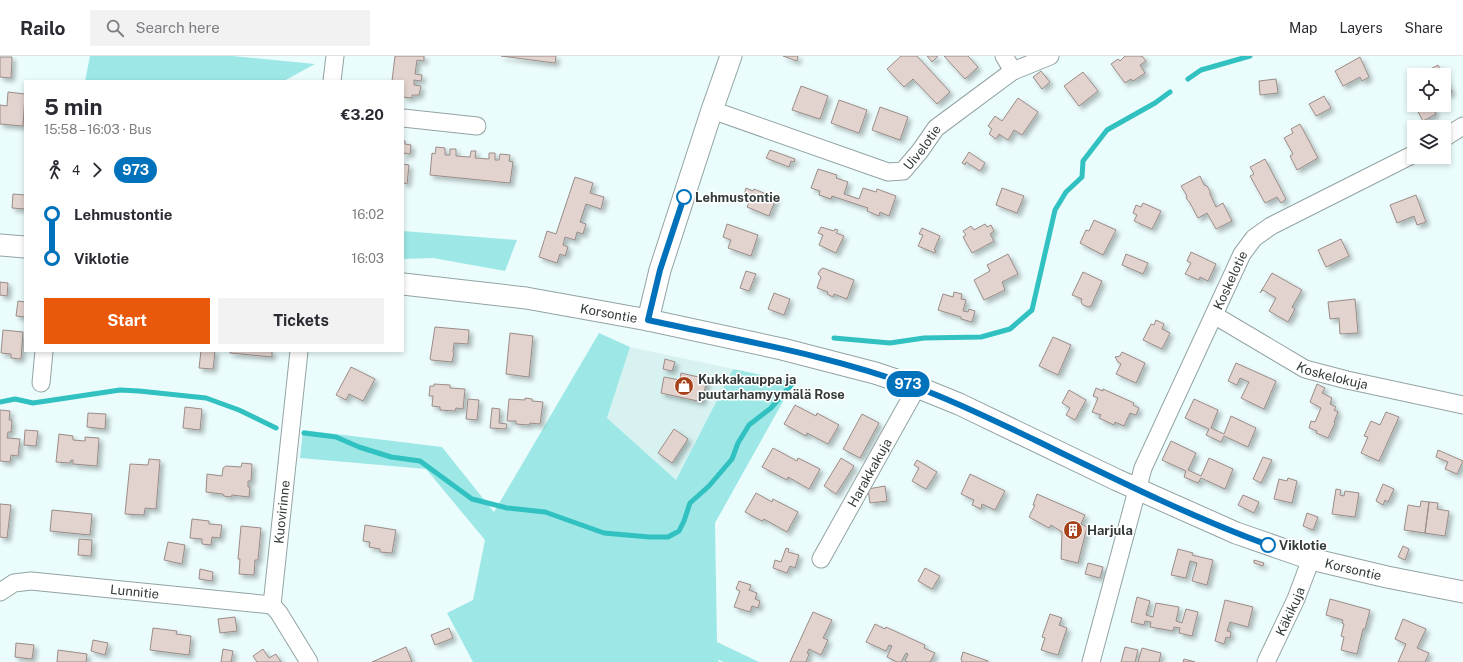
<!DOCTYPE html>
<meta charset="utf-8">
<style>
:root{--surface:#fff;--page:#f2f2f3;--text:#2b2b33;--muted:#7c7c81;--line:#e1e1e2;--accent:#ea580c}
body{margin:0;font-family:"Public Sans",sans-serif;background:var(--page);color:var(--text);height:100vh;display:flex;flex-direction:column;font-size:15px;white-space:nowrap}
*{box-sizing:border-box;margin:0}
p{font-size:13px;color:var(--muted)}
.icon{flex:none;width:22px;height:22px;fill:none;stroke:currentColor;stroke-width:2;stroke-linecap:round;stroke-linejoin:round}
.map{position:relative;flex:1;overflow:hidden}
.drawer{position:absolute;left:24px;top:24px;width:380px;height:272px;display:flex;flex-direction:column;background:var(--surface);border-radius:0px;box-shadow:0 2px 6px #0003}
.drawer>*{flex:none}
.badge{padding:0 8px;border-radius:13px;font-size:14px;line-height:26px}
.fabs{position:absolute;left:1407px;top:12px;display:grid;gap:8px}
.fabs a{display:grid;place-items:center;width:44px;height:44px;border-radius:0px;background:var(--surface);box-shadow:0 2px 6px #0003;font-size:20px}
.map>.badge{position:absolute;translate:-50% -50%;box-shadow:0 0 0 2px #fff}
.legs{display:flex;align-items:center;gap:6px;height:44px;padding:0 20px;font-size:13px}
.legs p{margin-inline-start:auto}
.summary{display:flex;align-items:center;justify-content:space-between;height:68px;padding:0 20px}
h1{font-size:22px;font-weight:700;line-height:30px}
.action{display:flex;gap:8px;margin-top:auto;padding:8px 20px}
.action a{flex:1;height:46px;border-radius:0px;background:var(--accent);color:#fff;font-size:16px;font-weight:700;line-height:46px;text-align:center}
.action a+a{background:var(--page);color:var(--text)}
ul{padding:0 20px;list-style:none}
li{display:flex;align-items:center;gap:14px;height:44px;font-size:15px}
li i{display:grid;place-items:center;width:6px;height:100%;margin:0 5px;background:currentColor}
li i::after{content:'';width:10px;height:10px;margin:-5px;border:3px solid;border-radius:50%;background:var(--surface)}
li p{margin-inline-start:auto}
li:first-child i{background:linear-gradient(#0000 50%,currentColor 0)}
li:last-child i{background:linear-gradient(currentColor 50%,#0000 0)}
header{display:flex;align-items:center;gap:24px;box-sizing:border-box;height:56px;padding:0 20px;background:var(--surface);border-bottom:1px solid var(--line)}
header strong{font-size:19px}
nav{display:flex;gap:22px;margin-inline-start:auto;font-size:14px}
.search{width:280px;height:36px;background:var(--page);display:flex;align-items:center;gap:10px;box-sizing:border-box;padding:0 14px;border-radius:0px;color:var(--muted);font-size:15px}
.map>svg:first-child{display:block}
</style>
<header>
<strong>Railo</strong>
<div class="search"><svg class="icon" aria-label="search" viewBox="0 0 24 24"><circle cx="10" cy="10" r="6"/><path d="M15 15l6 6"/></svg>Search here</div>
<nav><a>Map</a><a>Layers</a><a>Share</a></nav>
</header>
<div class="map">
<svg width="1463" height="606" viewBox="0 0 1463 606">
<defs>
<filter id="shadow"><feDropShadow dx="3.5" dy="3.5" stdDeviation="2" flood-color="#0004"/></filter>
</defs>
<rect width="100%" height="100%" fill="#ebfcfc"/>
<path fill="#d7f2f1" d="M630 291 733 313 676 424 607 362Z"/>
<path fill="#9de8e6" d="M90 0H232L315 8 284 25H85Z
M403 175 517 184 505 215 433 202 403 203Z
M599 277 630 291 607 362 676 424 733 313 794 326 715 467 717 586 759 606H724L719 604 718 606H473L447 557 473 544 485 484 426 413 300 402 303 374 442 391 494 456Z"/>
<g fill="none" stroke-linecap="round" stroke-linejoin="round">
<path stroke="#30c1c0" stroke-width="5" d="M1188 23 1201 14 1250 0
M834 282 890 287 924 282 981 281 1010 273 1032 254 1055 154 1066 136 1082 121 1083 105 1107 74 1155 47 1170 36
M0 346 15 343 33 347 120 334 139 335 206 342 239 354 276 372
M304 377 336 381 359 391 391 401 420 405 472 443 507 452 545 456 604 477 649 481H668L679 475 684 465 690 447 709 430 732 403 738 387 749 369 771 352 792 328"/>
</g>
<path fill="#e2d3ce" stroke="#9a8c88" filter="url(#shadow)" d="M395 0H424V5L417 4 415 18 422 19 421 25 414 24V29L421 30 419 39H412V42L403 41V25H392Z
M501 0H556L555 7Z
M783 0H798L797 5Z
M901 0H917L950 36 937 48 913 23 904 31 887 13Z
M927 0H938L932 6Z
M944 0H968L978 11 965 23Z
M1125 0H1142L1146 5 1140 9 1145 17 1133 25 1131 23 1125 27 1111 8 1118 3 1120 5Z
M0 1H12L11 22 0 21Z
M1360 1 1369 21 1362 25 1360 21 1343 30 1335 15Z
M1438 9 1443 19H1424L1423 17Z
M1041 15 1050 26 1042 33 1033 21Z
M1083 16 1098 35 1079 50 1064 30Z
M1444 20 1452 36 1444 40Z
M1276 23 1278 37 1260 39 1259 25Z
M801 30 828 40 820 63 792 54Z
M8 36 25 38 23 70 0 68V49L7 50Z
M1324 40 1331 52 1316 60 1309 48Z
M1018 42 1038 56 1022 79 1014 74 1008 84 999 78 996 83 989 78 992 73 988 70 995 60 1002 65Z
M839 44 867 54 859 77 831 67Z
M1426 49H1431L1436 58 1423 65 1417 54Z
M880 51 908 61 900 84 872 74Z
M1300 68 1318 102 1297 114 1290 100 1293 98 1284 82 1293 77 1291 73Z
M403 84 405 85V88L411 89 410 98 404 97 403 103Z
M436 91 445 92V99H450V93H456V100L470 101 471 95H476L475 102 489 103V97H495V104H499L500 98 510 99 509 105 513 106 510 127 430 119 432 97 435 98Z
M770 94 795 103 794 106 791 105 789 111 766 102Z
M969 96 985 107 980 115 966 106 965 109 962 107Z
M1265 103 1286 143 1281 147 1277 141 1265 147 1250 120 1254 118 1250 111Z
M403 108 409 109 407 128 403 127Z
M818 113 837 119 836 122 848 126 844 138 859 143 863 132 876 136 877 133 896 140 889 160 880 156 879 160 867 155 868 152 832 140 831 143 819 139 820 135 811 132Z
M1200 120 1204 129 1207 130 1210 135V138L1216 151 1223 147 1232 165 1216 173 1207 157 1198 162 1190 147 1186 142 1187 140 1181 130Z
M575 121 593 127 590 137 604 141 601 153 586 148 580 166 586 168 583 178 577 176 575 184 565 181 563 189 568 191 565 200 560 198 557 207 539 201 547 175 556 178Z
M746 132 753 135 754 133 776 142 769 160 747 151 751 142 744 139Z
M1002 132 1024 140 1017 157 996 149Z
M13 138 25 139V153L12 152Z
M1416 139 1426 166 1417 169 1414 160 1397 167 1390 149Z
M1143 147 1161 155 1152 173 1134 165 1137 159 1133 157 1136 149 1141 151Z
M1094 164 1116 174 1103 199 1080 187 1086 174 1089 175Z
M727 168 758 179 751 200 728 192 731 184 723 181Z
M985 168 987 171 991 169 994 175 990 178 994 185 972 197 963 181 966 179 963 175 971 170 974 174Z
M821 171 834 175 835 173 838 174 836 177 844 180 836 197 819 189 823 179 818 177Z
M922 172 940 180 934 194 936 195 935 197 918 190 923 179 919 178Z
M1341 183 1349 200 1326 211 1318 194Z
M1191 196 1216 208 1208 225 1200 221 1199 224 1185 218 1191 207 1187 205Z
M1008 198 1018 218 1002 226 1005 234 984 244 974 224 990 215 987 209Z
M1126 198 1148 207 1143 218 1122 209Z
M823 212 854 224 847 243 834 238 833 241 827 238 828 236 817 232 821 221 818 218 820 214Z
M746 215 756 218 749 235 740 232Z
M1083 216 1102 225 1091 250 1088 251 1083 249 1081 246 1082 243 1072 239Z
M1272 217 1302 234 1292 251 1295 253 1288 266 1269 255 1276 242 1263 234 1260 237Z
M0 226 8 227 7 240 0 239Z
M954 236 962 238 961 243 966 244 963 255 968 256 969 253 975 255 972 266 961 263V261L938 254 943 238 953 241Z
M774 237 790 243 784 259 768 253Z
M1355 243 1358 277 1340 278 1339 262 1330 263 1328 246Z
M18 245 25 246V261L16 260Z
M1156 264 1164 268 1162 273 1170 277 1162 293 1143 284 1151 268 1154 269Z
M435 271 469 274 468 288 454 287 453 296 454 297 452 306 431 304 430 303Z
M3 274 23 276 21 303 11 302V298L1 297Z
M510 277 533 280 529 321 506 318Z
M1053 281 1071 289 1058 319 1039 310Z
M201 295H215L213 313 199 312Z
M230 295H272V301L230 297Z
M1122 296 1145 307 1136 327 1116 318 1121 308 1118 306 1115 301 1120 300Z
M665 303 675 306 672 315 663 313Z
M1236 307 1276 325 1264 353 1241 342 1249 326 1240 322 1237 329 1228 325Z
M351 311 375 323 363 345 349 338 346 344 336 339Z
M681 317 707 323 702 346 661 337 664 321 680 324Z
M434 328 450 329V332L465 333 463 353 456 352 455 355 440 354V351L432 350 433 340H429L430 330H434Z
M1317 328 1325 332 1322 337 1332 342 1330 348 1336 351 1334 354 1338 356 1334 366 1335 367 1328 382 1316 377 1317 375 1309 372 1311 365 1315 366 1321 352 1310 346Z
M1096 332 1103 335V333L1134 347 1133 349 1139 352 1136 359 1130 357 1124 370 1115 366 1114 369 1099 362 1101 359 1092 356 1098 342 1093 340Z
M1069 334 1086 344 1075 364 1066 359 1070 352 1062 347Z
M525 342 532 343V345L543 346 540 368 530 367 529 369 516 368V365H507L509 343 525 344Z
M468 343 479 344 477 364 466 363Z
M1194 343 1218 354 1211 372 1224 378 1231 360 1256 372 1248 391 1224 380 1221 386 1206 379 1209 373 1185 362Z
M795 349 816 360 817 357 839 369 828 388 807 377 806 380 784 368Z
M185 351 202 353 200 374 183 372Z
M492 352 500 353 499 367 507 368 506 373 490 372Z
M0 354 10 355 9 364H12L11 376H8L7 382 20 383 18 400 11 399 10 406 0 405Z
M1386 356 1399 361 1379 405 1361 397 1368 381 1364 380 1371 365 1380 369Z
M88 357 106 358 105 373 87 371Z
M862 358 879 367 860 402 843 393Z
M674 373 688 383 672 407 658 397Z
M25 374 38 375 36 390 24 389Z
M59 378 73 380V384L85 385V381L99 382 97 410 73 408V404H71L70 407 56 406Z
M1171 385 1196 397 1188 414 1201 420 1209 402 1233 413 1225 433 1201 422 1198 427 1184 421 1186 415 1162 404Z
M773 392 797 405 798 402 820 413 809 433 788 421 787 424 762 411Z
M1438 394 1463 405 1457 418 1445 413 1448 406 1436 401Z
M1263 401 1272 404 1261 427 1253 423Z
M841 402 854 410 836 438 824 430Z
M149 403 160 404 156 453 145 452 144 459 125 458 130 408 148 409Z
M917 404 937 416 926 433 912 425 919 412 914 409Z
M242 407 252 408 251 425H248V431H250L249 441 232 439 231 441 224 440 223 438 206 436 207 418 222 420 223 412 226 410 241 411Z
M970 418 1005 435 995 454 982 448 981 453 972 449 974 444 961 438Z
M1288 422 1297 425 1292 447 1274 443 1279 423 1287 425Z
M1383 428 1394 433 1388 446 1385 444 1383 449 1376 445Z
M885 430 887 445 870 447 868 433Z
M1336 433 1341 434 1340 439 1344 440 1345 435 1359 437 1355 461 1332 458Z
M756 437 772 446 773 443 798 456 787 476 764 463 762 465 745 456Z
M1037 438 1085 459 1081 468 1087 471 1078 507 1061 503 1062 476 1051 469 1049 472 1029 461 1035 449H1033Z
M1243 439 1259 446 1254 457 1238 449Z
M1421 445 1429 446 1425 477 1404 474 1408 449 1420 451Z
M1429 446 1438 447 1437 453 1449 455 1445 480 1425 477Z
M0 448 11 449 7 482 0 481Z
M52 454 92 458 90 479 50 475Z
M1307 457 1318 461 1313 474 1303 470Z
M192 463 209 465V468L222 469 220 482 212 481 211 489 202 488V483L190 482Z
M365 469 396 474 392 497 380 496V493L369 491 370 486 363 485Z
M241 470 261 472 258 504H255L254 519 239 518 240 503H238Z
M79 483 92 484 91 500 78 499Z
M168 486 185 489 182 508 164 504Z
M1403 490 1409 493 1405 504 1398 501Z
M786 492 789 493 788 496 799 499 795 512 790 510 787 517 773 512 775 504 781 506Z
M1178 493 1193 497 1192 499 1213 504 1207 529 1192 525 1197 507 1190 505 1186 522 1171 519Z
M1254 504 1264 507 1263 510 1254 507Z
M1088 507 1103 511 1100 522 1085 518Z
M925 512 940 520 932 533 918 525Z
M200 513 213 516 212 525 199 523Z
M739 525 751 529 749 534 757 537 755 543 760 545 758 552 752 550 750 556 734 551 740 535 736 533Z
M1137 541 1150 545 1146 559 1153 561 1156 547 1179 551 1176 565 1182 567 1186 553 1198 556 1192 580 1179 577 1180 572 1174 571 1173 575 1150 571 1151 566 1145 565 1144 569 1131 566Z
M1330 543 1370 554 1365 573H1363L1357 598 1341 594 1344 581 1341 580 1344 568 1342 567 1343 564 1326 559Z
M1225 544 1253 551 1248 571 1230 566 1227 575 1231 576 1230 582 1226 581 1224 588 1215 585Z
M813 556 832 564 823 582 828 584 821 599 809 593 807 597 809 598 806 606H790Z
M1050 558 1062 562 1059 569 1067 572 1058 599 1041 594 1045 582 1042 581Z
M235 561 237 575 220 577 218 563Z
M1403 563 1426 573 1417 592 1429 597 1425 606H1398L1406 588 1395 583Z
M875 568 885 573 886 571 925 589 924 592 935 597 930 606H908L905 605 908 598 906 597 901 606H897L887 601 892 590 889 589 886 595 866 586Z
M153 572 177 575 176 578 191 580 189 599 150 594Z
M449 572 453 582 435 589 431 579Z
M93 584 108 587 105 599 91 595Z
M16 587 34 589 32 603 15 601Z
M406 591 412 606H372Z
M1125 591 1138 594 1135 606H1121Z
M1142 592 1161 597 1159 606H1138Z
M223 593 233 595 231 606H221Z
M263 593 269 602 276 598 281 606H257L253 600Z
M58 594 87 598 86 606H57Z
M963 596 988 605V606H962L961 603Z
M1184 603 1195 606H1183Z"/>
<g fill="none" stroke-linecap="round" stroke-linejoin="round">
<defs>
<g id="minor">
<path d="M1004 0 1013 15"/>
<path d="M332 25 335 0"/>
<path id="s1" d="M712 54 888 116 903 115 920 95 936 72 1013 15 1050 0"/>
<path d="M403 62 477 70"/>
<path d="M1444 82 1463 70"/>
<path id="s2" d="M1214 259 1305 313 1347 324 1463 349"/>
<path d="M299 295 272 549 279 557 309 606"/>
<path d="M41 327 44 295"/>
<path id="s3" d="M821 503 917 331"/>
<path id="s4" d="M0 536 14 527 31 525 272 549"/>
<path id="s5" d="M1091 606 1143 412 1242 198 1254 182 1271 170 1414 98"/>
<path id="s6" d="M1266 606 1296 543 1311 503"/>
</g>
<g id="major">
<path d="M0 189 25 191"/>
<path id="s7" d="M403 228 526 242 648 264 782 293 875 317 917 331 959 348 1117 424 1236 477 1311 503 1387 521 1463 536"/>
<path d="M648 264 660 214 712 54 731 0"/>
</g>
</defs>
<use href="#minor" stroke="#93a3a3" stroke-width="19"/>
<use href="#major" stroke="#93a3a3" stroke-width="23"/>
<use href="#minor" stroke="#fff" stroke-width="17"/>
<use href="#major" stroke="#fff" stroke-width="21"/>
</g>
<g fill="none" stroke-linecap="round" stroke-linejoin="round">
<defs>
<path id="line-1" d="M684 141 660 214 648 264C738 284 830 299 916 331 957 346 997 366 1037 385 1113 422 1189 460 1268 489"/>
</defs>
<use href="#line-1" stroke="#fff" stroke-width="9"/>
<use href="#line-1" stroke="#0072bc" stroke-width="6"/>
</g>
<defs>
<symbol id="shop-disc" viewBox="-11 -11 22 22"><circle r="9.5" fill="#a8421b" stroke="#fff"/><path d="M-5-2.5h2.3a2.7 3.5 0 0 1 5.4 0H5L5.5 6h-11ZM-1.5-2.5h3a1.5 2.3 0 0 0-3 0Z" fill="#fff"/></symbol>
<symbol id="building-disc" viewBox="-11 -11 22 22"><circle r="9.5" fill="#a8421b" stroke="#fff"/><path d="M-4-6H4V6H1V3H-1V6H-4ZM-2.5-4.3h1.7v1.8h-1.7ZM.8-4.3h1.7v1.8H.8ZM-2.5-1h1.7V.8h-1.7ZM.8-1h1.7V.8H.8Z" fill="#fff"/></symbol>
</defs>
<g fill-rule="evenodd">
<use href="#shop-disc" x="673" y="319" width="22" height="22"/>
<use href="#building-disc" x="1062" y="463" width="22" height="22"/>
</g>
<g fill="#fff" stroke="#0072bc" stroke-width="2">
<circle cx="684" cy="141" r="7"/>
<circle cx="1268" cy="489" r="7"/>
</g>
<g text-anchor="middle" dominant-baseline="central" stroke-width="3" stroke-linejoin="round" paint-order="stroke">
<g font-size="13" fill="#333a3a" stroke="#fff">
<text stroke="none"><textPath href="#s1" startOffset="232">Uivelotie</textPath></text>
<text stroke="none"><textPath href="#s5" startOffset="408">Koskelotie</textPath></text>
<text stroke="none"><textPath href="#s7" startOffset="208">Korsontie</textPath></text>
<text stroke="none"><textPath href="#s2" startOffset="134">Koskelokuja</textPath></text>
<text stroke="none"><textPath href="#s3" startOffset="99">Harakkakuja</textPath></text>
<text transform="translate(282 456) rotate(-84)">Kuovirinne</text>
<text stroke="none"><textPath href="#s7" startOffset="999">Korsontie</textPath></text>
<text stroke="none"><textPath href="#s4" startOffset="138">Lunnitie</textPath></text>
<text stroke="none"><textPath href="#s6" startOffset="56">Käkikuja</textPath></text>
</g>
<g font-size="13" font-weight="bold" fill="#333a3a" stroke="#fff" text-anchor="start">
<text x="695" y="141">Lehmustontie</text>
<text x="1279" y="489">Viklotie</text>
</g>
<g font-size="13" font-weight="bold" fill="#333a3a" stroke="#fff" text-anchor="start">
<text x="698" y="323">Kukkakauppa ja<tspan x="698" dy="15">puutarhamyymälä Rose</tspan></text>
<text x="1087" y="474">Harjula</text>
</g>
</g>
</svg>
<div class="fabs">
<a><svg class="icon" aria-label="locate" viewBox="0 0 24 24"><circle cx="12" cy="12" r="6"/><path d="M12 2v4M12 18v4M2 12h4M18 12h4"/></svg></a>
<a><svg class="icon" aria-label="layers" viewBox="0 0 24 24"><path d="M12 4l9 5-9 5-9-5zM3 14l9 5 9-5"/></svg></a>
</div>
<b class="badge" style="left:908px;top:328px;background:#0072bc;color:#fff">973</b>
<section class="drawer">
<div class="summary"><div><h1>5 min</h1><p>15:58 – 16:03 · Bus</p></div><b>€3.20</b></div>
<div class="legs"><svg class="icon" aria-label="walk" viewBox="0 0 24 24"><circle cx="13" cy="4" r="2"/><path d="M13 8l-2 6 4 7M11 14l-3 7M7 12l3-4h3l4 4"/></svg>4<svg class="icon" aria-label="forward" viewBox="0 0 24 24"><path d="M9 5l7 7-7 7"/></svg><b class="badge" style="background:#0072bc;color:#fff">973</b></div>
<ul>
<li><i style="color:#0072bc"></i><b>Lehmustontie</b><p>16:02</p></li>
<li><i style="color:#0072bc"></i><b>Viklotie</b><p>16:03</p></li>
</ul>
<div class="action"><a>Start</a><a>Tickets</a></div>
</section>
</div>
